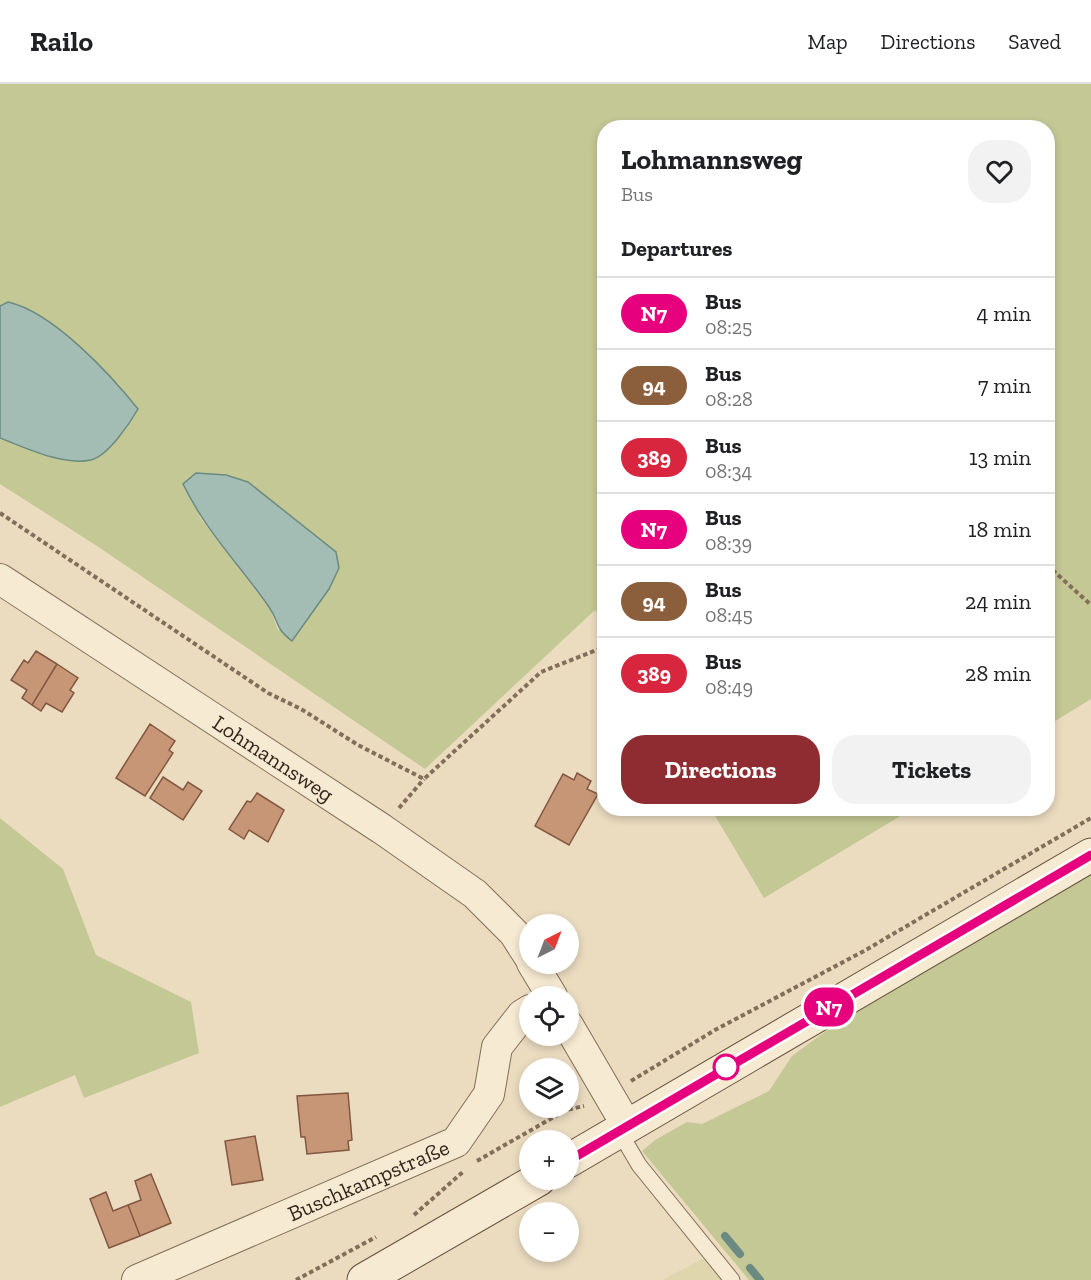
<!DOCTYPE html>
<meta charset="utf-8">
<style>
:root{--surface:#fff;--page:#f2f2f2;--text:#202124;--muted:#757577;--line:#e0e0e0;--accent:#8f2c31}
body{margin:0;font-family:"Zilla Slab",serif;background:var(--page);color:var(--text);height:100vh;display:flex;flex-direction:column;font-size:22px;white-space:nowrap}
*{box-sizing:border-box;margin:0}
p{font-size:20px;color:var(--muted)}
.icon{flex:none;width:33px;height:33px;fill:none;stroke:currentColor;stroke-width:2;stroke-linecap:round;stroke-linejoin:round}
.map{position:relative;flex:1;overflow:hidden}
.drawer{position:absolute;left:597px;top:36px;width:458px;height:696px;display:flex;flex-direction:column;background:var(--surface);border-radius:24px;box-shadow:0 3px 9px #0003}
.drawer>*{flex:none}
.badge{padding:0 12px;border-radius:20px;font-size:21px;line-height:39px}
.needle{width:39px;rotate:42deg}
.fabs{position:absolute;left:519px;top:830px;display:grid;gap:12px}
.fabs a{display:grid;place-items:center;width:60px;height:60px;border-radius:50%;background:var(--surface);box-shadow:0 3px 9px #0003;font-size:30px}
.map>.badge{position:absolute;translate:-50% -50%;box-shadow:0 0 0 3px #fff}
h2{padding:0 24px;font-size:22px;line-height:54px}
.round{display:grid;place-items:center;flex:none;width:63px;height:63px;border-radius:24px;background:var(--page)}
.summary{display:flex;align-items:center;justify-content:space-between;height:102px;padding:0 24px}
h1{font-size:28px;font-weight:700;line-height:45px}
.button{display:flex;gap:12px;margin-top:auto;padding:12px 24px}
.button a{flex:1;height:69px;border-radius:24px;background:var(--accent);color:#fff;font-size:24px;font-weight:700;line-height:69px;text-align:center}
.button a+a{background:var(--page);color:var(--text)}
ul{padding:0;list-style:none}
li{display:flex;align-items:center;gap:18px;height:72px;padding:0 24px;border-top:2px solid var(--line)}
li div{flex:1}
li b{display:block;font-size:22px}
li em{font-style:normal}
li .badge{min-width:66px;font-weight:700;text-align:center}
header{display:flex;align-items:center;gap:36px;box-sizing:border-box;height:84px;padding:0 30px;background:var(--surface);border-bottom:2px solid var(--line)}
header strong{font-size:28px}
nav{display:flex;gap:33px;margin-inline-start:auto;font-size:21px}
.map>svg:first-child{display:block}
</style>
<header>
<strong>Railo</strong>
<nav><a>Map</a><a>Directions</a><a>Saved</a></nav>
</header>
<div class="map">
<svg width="1091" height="1196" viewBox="0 0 1091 1196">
<rect width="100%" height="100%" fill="#ebdcc0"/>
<path fill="#e0d6ae" d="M704 1174 723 1196H662Z"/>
<path fill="#c4c895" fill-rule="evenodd" d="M0 0H1091V615L1047 642V44H604V541L595 526 425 685 97 462 0 400V354L66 375 102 370 138 325 119 301 48 236 8 218 0 222ZM274 418 336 468C343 509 308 527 278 546L270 525 199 432Z
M711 725H912L764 814Z
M0 734 63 785 96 871 191 918 199 969 84 1014 75 991 0 1023Z
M1091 784V1196H749L642 1067 655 1056 687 1038 702 1040 769 1007 792 972 857 924Z"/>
<path fill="#a3bdb4" stroke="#6b8a81" stroke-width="1.5" d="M8 218C53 228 110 290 138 325 130 339 108 372 91 376 63 382 26 364 0 354V222Z
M196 389 226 391 248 398 336 468 339 484 329 505 292 557C274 543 280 539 269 523 239 480 207 449 183 400Z"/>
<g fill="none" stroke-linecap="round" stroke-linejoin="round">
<path stroke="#6b8a81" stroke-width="8" d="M602 578 604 576
M725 1152 740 1170
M750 1184 760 1196"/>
</g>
<path fill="#c79677" stroke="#815740" stroke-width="1.5" d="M36 567 57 580 32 621 22 614 27 606 11 596 24 576 28 579Z
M57 580 78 594 70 606 74 609 62 628 46 619 41 627 32 621Z
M150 640 175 657 169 666 173 669 145 712 116 694Z
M577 689 591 697 587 705 598 710 569 761 535 742 563 690 574 696Z
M163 693 183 706 188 698 202 707 183 736 150 714Z
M257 709 284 726 268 758 249 746 244 755 229 745 247 717 251 718Z
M348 1009 352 1056 348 1057 349 1066 307 1070 305 1053H301L297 1012Z
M255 1052 263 1096 232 1101 225 1057Z
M151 1090 171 1139 140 1152 128 1121 141 1116 135 1097Z
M106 1108 113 1127 128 1121 140 1152 109 1164 90 1115Z"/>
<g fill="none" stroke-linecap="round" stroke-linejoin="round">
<defs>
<path id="lane" d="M619 1047 639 1081 732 1196"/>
<g id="street">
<path id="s1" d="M0 495 382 745 475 810 514 849 530 874"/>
<path d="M532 879 552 912"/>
<path d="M568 941 627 1042"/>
<path id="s2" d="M137 1196 456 1058 489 1010 497 963 522 931 530 926"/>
</g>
<path id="secondary" d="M568 1077 1091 771
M364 1196 539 1095"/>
</defs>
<use href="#lane" stroke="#836e59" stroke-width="17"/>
<use href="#street" stroke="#836e59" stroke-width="32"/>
<use href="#secondary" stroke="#654f3c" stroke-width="35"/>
<path stroke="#836e59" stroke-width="4" stroke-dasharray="4.5 3" stroke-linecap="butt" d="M0 429 268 609 301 625 358 661 424 695 541 588 604 563
M1047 481 1091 521
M399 724 424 695
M631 997 715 946 864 867 1091 734
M477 1077 566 1026 584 1022
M414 1131 464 1087
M296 1196 376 1153"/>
<use href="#lane" stroke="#f7ead2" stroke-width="15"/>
<use href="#street" stroke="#f7ead2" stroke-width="30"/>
<use href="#secondary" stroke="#f7ead2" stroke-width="33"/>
</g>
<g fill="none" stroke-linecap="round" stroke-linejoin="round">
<defs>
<path id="line" d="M568 1077 1091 771"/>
</defs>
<use href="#line" stroke="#fff" stroke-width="14"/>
<use href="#line" stroke="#e6007e" stroke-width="9"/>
</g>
<circle fill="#fff" stroke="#e6007e" stroke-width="3" cx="726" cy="983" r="12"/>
<g text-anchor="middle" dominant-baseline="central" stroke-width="5" stroke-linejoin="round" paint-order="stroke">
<g font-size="22" fill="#33271d" stroke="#f3e7cf">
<text stroke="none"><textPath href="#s1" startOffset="327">Lohmannsweg</textPath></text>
<text stroke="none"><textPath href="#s2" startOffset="252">Buschkampstraße</textPath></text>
</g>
</g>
</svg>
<div class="fabs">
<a><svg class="needle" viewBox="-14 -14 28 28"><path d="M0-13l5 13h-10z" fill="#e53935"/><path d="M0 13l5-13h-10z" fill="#757577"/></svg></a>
<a><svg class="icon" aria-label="locate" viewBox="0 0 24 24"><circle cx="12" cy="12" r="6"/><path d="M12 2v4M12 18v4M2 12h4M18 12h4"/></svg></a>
<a><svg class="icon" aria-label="layers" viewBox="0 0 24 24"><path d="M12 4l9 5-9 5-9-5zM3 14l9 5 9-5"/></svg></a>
<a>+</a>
<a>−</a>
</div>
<b class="badge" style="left:829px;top:923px;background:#e6007e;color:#fff">N7</b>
<section class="drawer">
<div class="summary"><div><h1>Lohmannsweg</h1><p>Bus</p></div><a class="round"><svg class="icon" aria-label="heart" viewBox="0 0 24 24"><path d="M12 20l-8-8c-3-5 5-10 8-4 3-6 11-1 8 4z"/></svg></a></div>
<h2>Departures</h2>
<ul>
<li><span class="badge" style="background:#e6007e;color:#fff">N7</span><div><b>Bus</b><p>08:25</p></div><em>4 min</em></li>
<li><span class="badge" style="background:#8b5e3c;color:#fff">94</span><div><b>Bus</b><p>08:28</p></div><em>7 min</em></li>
<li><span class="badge" style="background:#d7263d;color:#fff">389</span><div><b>Bus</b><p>08:34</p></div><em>13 min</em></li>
<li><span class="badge" style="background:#e6007e;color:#fff">N7</span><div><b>Bus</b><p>08:39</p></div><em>18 min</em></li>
<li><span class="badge" style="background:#8b5e3c;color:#fff">94</span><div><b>Bus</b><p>08:45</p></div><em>24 min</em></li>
<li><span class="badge" style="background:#d7263d;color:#fff">389</span><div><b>Bus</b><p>08:49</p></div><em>28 min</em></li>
</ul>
<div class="button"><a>Directions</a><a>Tickets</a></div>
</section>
</div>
